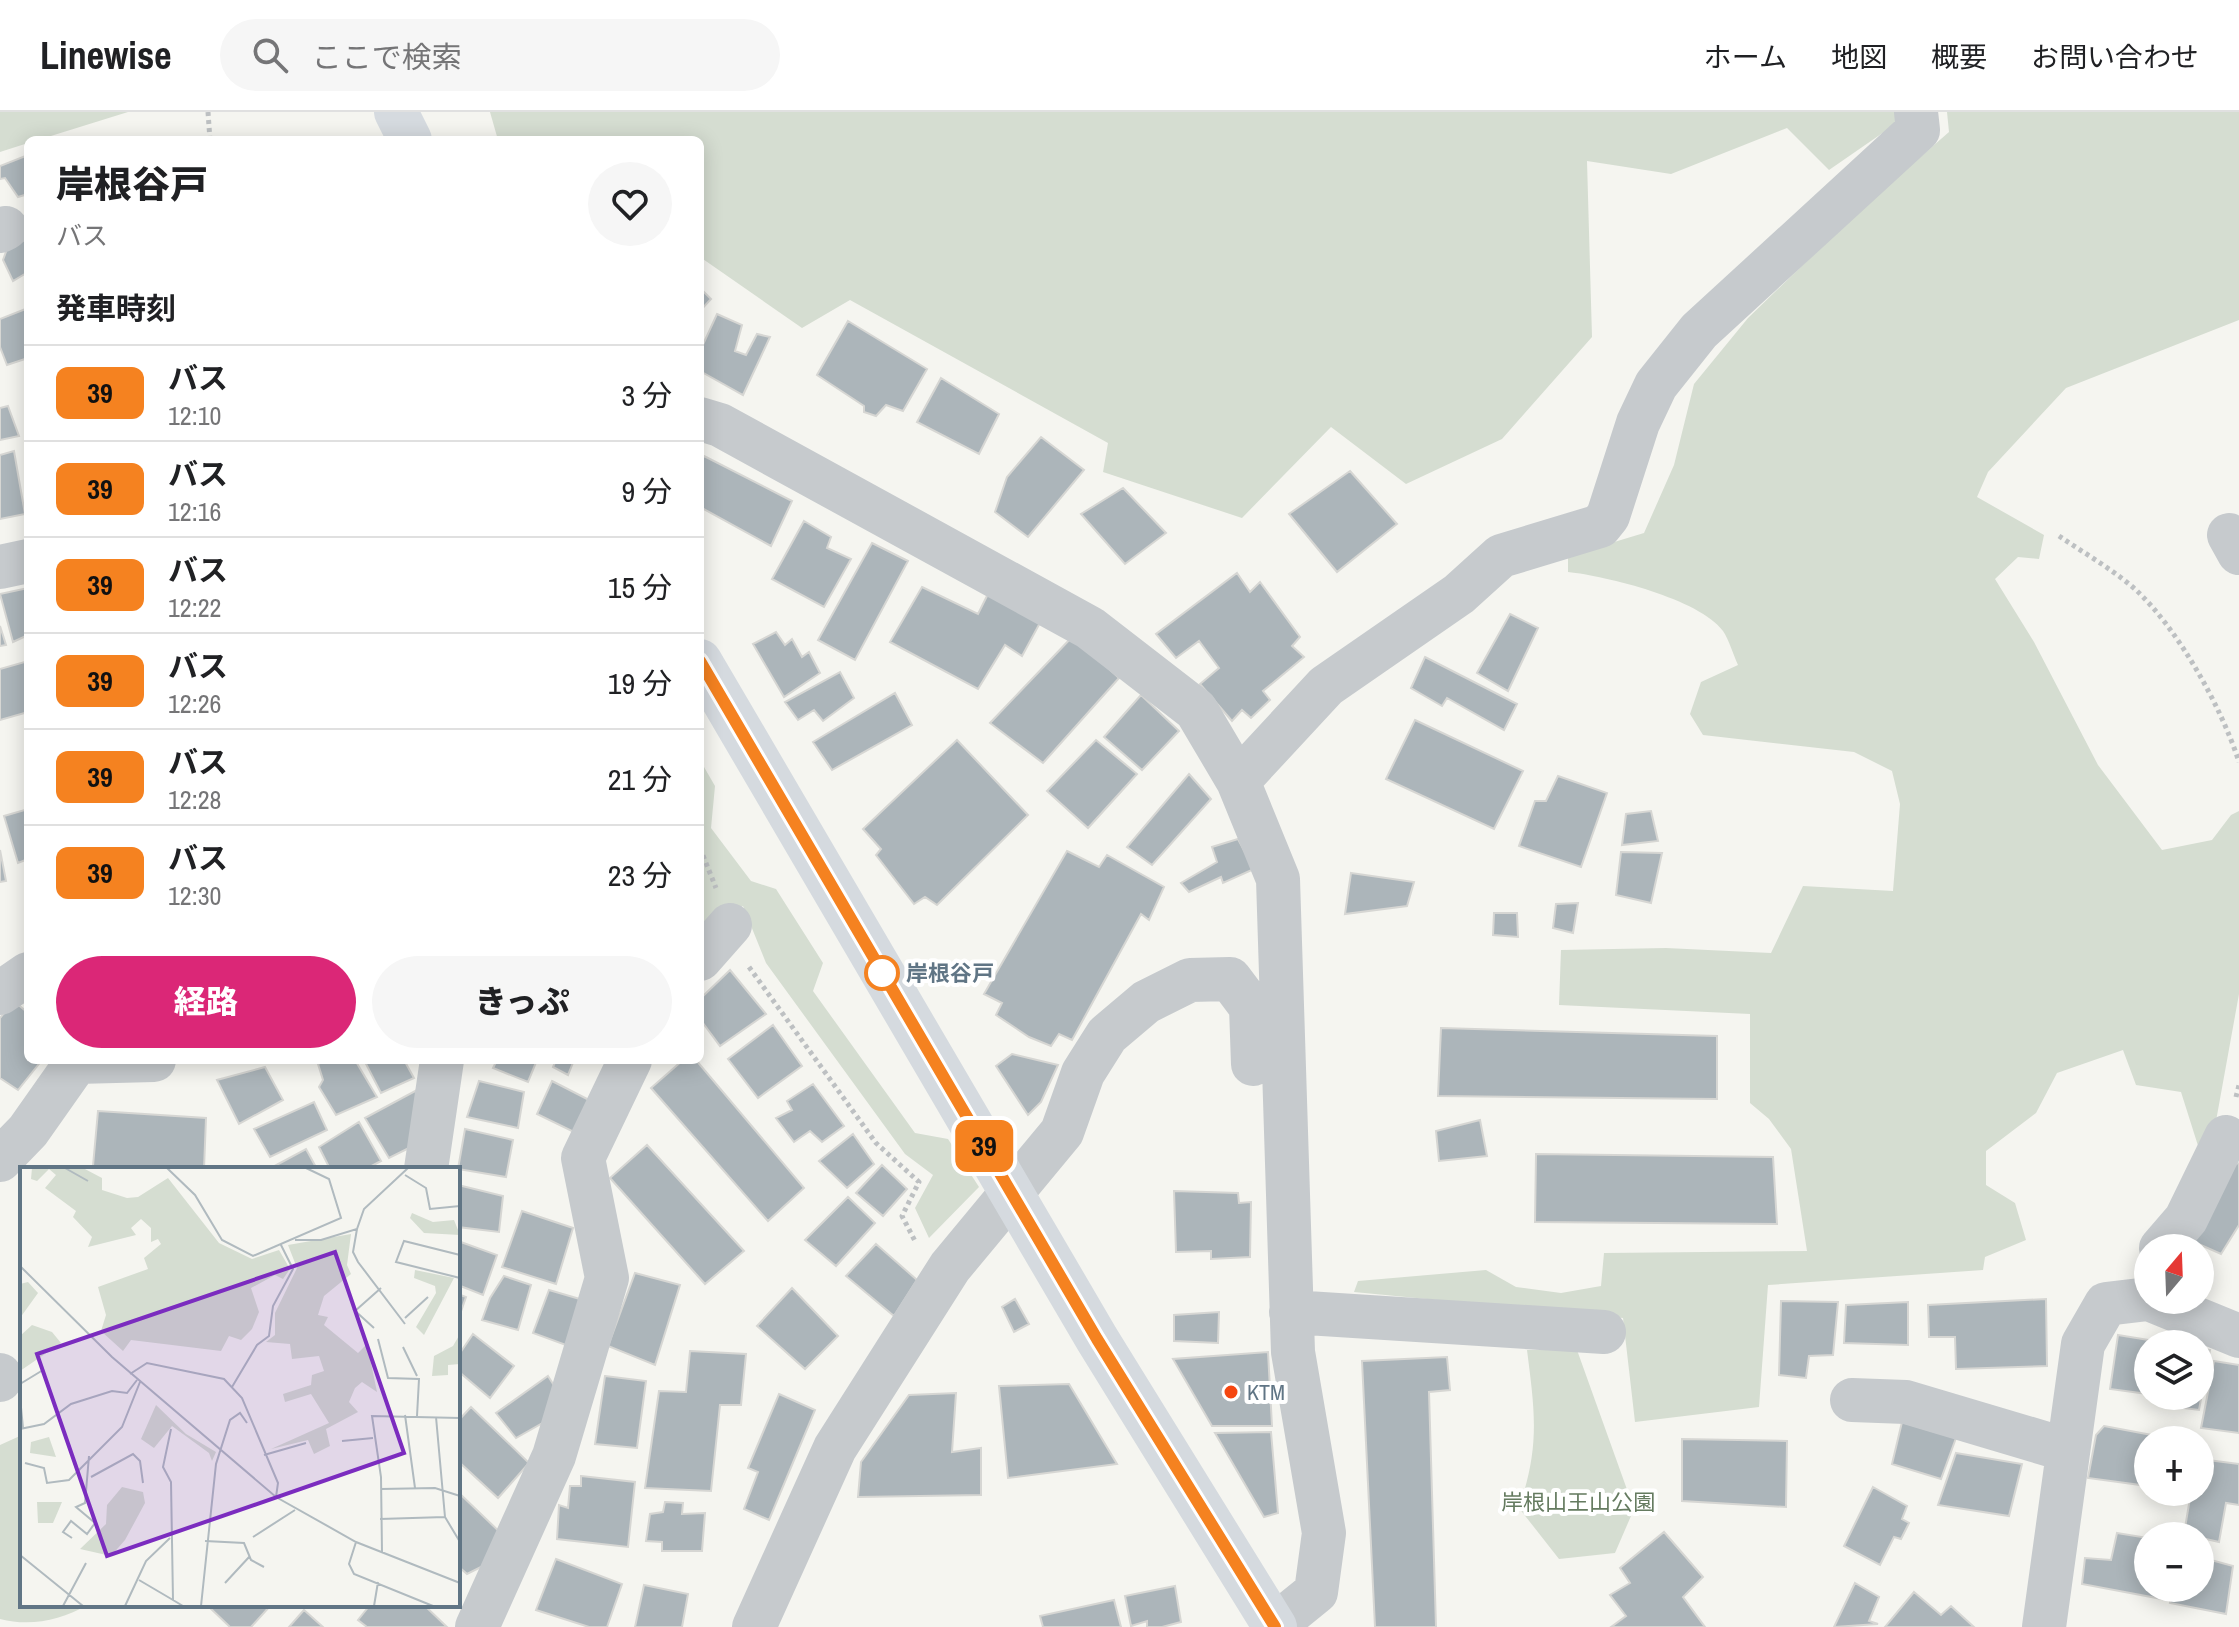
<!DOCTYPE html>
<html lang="ja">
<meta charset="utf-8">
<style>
:root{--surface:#fff;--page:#f6f6f6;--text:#202124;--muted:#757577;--line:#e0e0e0;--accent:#db2777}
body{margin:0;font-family:"Archivo Narrow","Noto Sans JP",sans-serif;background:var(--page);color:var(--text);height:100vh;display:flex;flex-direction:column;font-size:30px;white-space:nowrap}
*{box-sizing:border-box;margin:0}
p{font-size:26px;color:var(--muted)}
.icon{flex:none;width:44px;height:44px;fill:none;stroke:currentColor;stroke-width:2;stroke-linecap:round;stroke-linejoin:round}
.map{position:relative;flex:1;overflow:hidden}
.sheet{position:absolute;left:24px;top:24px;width:680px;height:928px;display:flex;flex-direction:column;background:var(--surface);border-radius:12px;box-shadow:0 4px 20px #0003}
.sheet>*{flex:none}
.badge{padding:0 16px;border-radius:12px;font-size:28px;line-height:52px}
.needle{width:52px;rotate:19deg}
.buttons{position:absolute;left:2134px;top:1122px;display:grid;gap:16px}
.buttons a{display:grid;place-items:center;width:80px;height:80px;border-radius:50%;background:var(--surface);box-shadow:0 4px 20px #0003;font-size:40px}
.map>.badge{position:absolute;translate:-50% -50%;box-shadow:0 0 0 4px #fff}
h2{padding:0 32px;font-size:30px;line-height:72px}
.round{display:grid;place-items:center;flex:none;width:84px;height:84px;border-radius:42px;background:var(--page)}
.overview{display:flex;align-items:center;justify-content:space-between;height:136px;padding:0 32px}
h1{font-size:38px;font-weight:800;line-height:60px}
.button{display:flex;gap:16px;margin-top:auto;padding:16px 32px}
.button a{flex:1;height:92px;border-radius:48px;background:var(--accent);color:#fff;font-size:32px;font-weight:800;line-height:92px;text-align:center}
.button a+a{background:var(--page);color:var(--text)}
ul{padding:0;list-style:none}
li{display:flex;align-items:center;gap:24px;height:96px;padding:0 32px;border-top:2px solid var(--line)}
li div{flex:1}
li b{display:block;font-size:30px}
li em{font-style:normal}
li .badge{min-width:88px;font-weight:700;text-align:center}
header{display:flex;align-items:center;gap:48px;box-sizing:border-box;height:112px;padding:0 40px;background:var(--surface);border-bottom:2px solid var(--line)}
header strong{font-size:38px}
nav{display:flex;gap:44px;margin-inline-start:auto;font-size:28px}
.search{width:560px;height:72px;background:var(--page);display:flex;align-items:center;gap:20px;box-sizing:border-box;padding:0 28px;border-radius:44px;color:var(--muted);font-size:30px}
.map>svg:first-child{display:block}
</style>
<header>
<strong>Linewise</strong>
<div class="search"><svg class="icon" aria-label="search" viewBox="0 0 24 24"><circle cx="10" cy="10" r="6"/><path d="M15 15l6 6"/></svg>ここで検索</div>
<nav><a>ホーム</a><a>地図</a><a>概要</a><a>お問い合わせ</a></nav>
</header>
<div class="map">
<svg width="2239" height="1515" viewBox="0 0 2239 1515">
<rect width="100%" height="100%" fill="#f5f5f0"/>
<path fill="#d5ddd1" d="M0 0H128L38 28H28V31L0 40Z
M490 0H1895L1897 11 1829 58 1787 16 1671 62 1587 49 1592 225 1502 327 1406 372 1331 315 1242 406 1103 360 1108 331 850 188 802 216 700 145V28H498Z
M1947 0H2239V208L2066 276 1988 360 1977 385 2044 423 2039 447 2018 445 1995 467 2034 530 2098 653 2162 738 2212 728 2231 703 2239 699V882L2216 1009 2200 1040 2181 980 2136 973 2123 938 2057 961 2036 1001 1986 1039V1073L2015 1091 2026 1128 1985 1145 1983 1158 1768 1173 1759 1295 1635 1310 1623 1206 1354 1180 1358 1169 1486 1158 1516 1175 1561 1181 1601 1174 1604 1141 1807 1139 1791 1037 1769 1007 1750 991V902L1559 893 1561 838 1666 836 1771 841 1803 774 1893 779 1900 692 1892 659 1854 640 1703 623 1690 602 1701 570 1738 553C1733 542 1729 528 1723 519 1700 487 1606 464 1568 460V444L1644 421 1674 353 1694 272 1748 206 1862 96 1949 20Z
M700 648 715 674 711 716 751 769 776 777 823 851 813 879 915 1021 948 1027 979 1075 929 1126 915 1096 933 1063 905 1042 766 851 743 794 715 812 700 828Z
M1527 1238H1577L1634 1397 1615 1441 1559 1447 1519 1396C1540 1334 1535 1301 1527 1238Z
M22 1323V1493H88C60 1508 31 1515 0 1507V1333Z"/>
<path fill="#acb5ba" stroke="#d6d6d3" stroke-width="2" d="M28 43V82L18 85 5 66 0 67V54Z
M28 126V160L13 169 3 148 7 137Z
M700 176 711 187 700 199Z
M28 196V246L7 253 0 235V207Z
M717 202 742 213 735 239 746 243 757 222 770 225 743 283 700 259V239Z
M848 209 927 257 903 299 886 293 876 304 864 300V294L817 263Z
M941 266 999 302 979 342 917 310Z
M8 294 19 324 0 328V296Z
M1041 325 1084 358 1028 425 995 400 1007 365Z
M14 339 25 402 0 407V343Z
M704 344 792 389 771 434 700 395V352Z
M1350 359 1397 412 1337 460 1289 402Z
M1123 376 1166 421 1125 452 1081 402Z
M804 409 831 425 827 436 851 447 824 495 772 467Z
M872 431 908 449 855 548 818 528Z
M1237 461 1250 480 1260 470 1300 525 1292 534 1304 545 1263 579 1270 588 1251 606 1242 598 1232 609 1200 572 1219 556 1199 529 1176 546 1156 522Z
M922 475 978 502 989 480 1041 509 1022 544 1005 533 978 577 890 530Z
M28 476V523L13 530 0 482Z
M1510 502 1538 516 1508 579 1477 561Z
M0 514 6 533 0 534Z
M776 520 785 533 792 527 802 545 809 540 820 561 784 585 753 532Z
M1073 524 1119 566 1043 651 990 611Z
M1425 545 1517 592 1504 618 1447 586 1442 594 1411 576Z
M28 549V600L0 608V557Z
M840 560 854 586 823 609 814 598 798 608 785 590Z
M895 581 912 613 832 658 813 630Z
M1141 583 1179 619 1142 658 1104 625Z
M1415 608 1523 659 1494 717 1386 667Z
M957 628 1028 703 937 793 925 785 914 792 876 743 881 737 863 717Z
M1096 628 1137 662 1088 716 1047 679Z
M1189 662 1211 687 1152 753 1127 735Z
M1558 664 1607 681 1581 755 1519 734 1535 689H1546Z
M28 697V747L18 751 4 704Z
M1651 699 1658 729 1622 733 1626 702Z
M1238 727 1254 757 1223 771 1221 765 1189 780 1181 771 1217 750 1212 735Z
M0 738 6 769 0 770Z
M1067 739 1099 755 1107 743 1164 775 1149 808 1141 802 1072 928 1059 922 1051 934 1029 925 996 903 1002 891 984 882Z
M1621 740 1662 741 1651 791 1616 783Z
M1351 761 1414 770 1407 794 1345 802Z
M1578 791 1573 821 1553 816 1556 792Z
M1494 801H1517L1518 825 1493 823Z
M730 858 766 902 720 934 700 907V887Z
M14 889 28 901V948H42L18 978 0 966V906Z
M773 913 802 954 758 986 728 947Z
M1441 916 1717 924V987L1438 984Z
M1012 942 1058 953 1041 990 1028 1003 996 954Z
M326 948H355L377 985 336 1003 319 975 323 968 318 952Z
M364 948H404L414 966 381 981Z
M497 948H537L528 970 493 956Z
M556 948H574L568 963 553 955Z
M683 948H696L804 1076 768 1109 651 976Z
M265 955 283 988 239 1012 217 968Z
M479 969 524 980 518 1016 467 1005Z
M552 969 595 991 580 1023 537 1002Z
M813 972 844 1014 822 1030 810 1019 794 1030 776 1006 792 998 787 989Z
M417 978 413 1034 389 1046 365 1006Z
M314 990 327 1018 270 1045 254 1017Z
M98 999 206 1006 204 1057H112L93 1054Z
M1480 1008 1487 1044 1439 1049 1436 1019Z
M359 1010 381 1049 366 1057H330L319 1035Z
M465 1017 513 1028 506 1065 458 1057Z
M853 1022 874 1052 847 1076 819 1049Z
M647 1033 744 1139 705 1172 610 1066Z
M306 1037 317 1057H269Z
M1536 1042 1773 1045 1777 1112 1535 1110Z
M2228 1046 2239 1052V1113L2221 1142 2194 1130Z
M882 1053 907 1077 883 1104 856 1081Z
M458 1073 503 1084 499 1120 458 1115Z
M1174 1079 1238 1081 1239 1091 1251 1090 1250 1145 1211 1147V1139L1176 1140Z
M848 1085 875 1111 836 1154 805 1128Z
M522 1099 573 1116 556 1172 502 1155Z
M458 1129 497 1143 483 1183 458 1173Z
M876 1132 917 1168 894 1204 846 1164Z
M635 1161 680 1173 655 1253 608 1234Z
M504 1164 531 1173 518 1218 482 1208 490 1186Z
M792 1176 838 1224 805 1257 757 1214Z
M549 1178 590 1190 574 1236 533 1221Z
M458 1182 466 1185 458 1208Z
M1015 1187 1029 1212 1014 1220 1002 1195Z
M2046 1187 2047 1254 1956 1257 1955 1225H1929L1928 1193Z
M1781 1189 1838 1190 1833 1243 1809 1244 1806 1266 1779 1263Z
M1908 1190V1233L1844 1231 1846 1193Z
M1219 1200 1218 1231 1174 1229V1203Z
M473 1222 514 1254 490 1286 458 1259V1244Z
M2118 1223 2173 1232H2148V1282L2110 1277Z
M2200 1236 2210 1238 2199 1298 2167 1294 2168 1284H2165H2200Z
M690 1239 746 1242 741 1293H720L711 1379 645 1376 659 1279 686 1280Z
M1268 1240 1272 1314H1212L1173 1247Z
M1447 1245 1450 1278 1429 1280 1436 1515H1375L1362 1249Z
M2214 1249 2239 1253V1321L2201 1316Z
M548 1264 562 1286 553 1305 516 1326 496 1301Z
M605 1264 646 1269 637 1336 595 1332Z
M1069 1272 1117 1352 1008 1366 999 1274Z
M956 1281 952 1340 981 1336V1383L858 1385 861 1350 909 1283Z
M779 1282 815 1298 769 1408 744 1397 758 1360 748 1356Z
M471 1295 529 1351 498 1386 458 1349V1309Z
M1902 1310 1956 1326 1941 1367 1892 1352Z
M2104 1314 2173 1327 2148 1328V1374L2088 1366 2096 1323Z
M1271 1320 1278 1401 1264 1405 1215 1321Z
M1682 1327 1787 1329 1786 1395 1682 1389Z
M1956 1341 2022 1352 2009 1404 1938 1393Z
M2200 1347 2239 1352V1393L2226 1391 2219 1430 2184 1422 2191 1380H2200Z
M581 1364 635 1370 628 1435 557 1427 559 1393 568 1396 570 1374H581Z
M1873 1375 1907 1394 1902 1407 1909 1411 1901 1427 1894 1425 1880 1453 1844 1434Z
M458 1380 507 1427 485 1453 467 1462 458 1454Z
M665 1390 683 1391 682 1402 705 1401 702 1439H662V1430L646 1429 650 1402 663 1400Z
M1664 1420 1703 1465 1683 1485 1705 1515H1611L1626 1504 1610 1483 1630 1471 1620 1456Z
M2117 1421 2148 1426V1476H2164L2162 1487 2082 1472 2085 1446 2111 1448Z
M2200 1445 2233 1454 2226 1502 2170 1491 2172 1476H2200Z
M556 1447 622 1472 607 1515H589L536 1498Z
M1855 1471 1879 1485 1869 1509 1878 1512 1834 1515Z
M644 1473 688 1482 682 1515H635Z
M1175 1474 1181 1510 1162 1515H1147V1509L1131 1514 1125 1484Z
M1914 1480 1941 1503 1951 1494 1974 1515H1885Z
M1114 1488 1121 1515H1043L1040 1504Z
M207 1493H271L251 1515H230Z
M370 1493H424L447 1515H367L358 1508Z
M304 1498 323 1515H289Z"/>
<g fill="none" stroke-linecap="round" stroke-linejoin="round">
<path stroke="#bdc0c2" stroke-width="5" stroke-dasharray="4 4" stroke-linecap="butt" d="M208 0 210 28
M2059 424C2084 441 2112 457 2135 477 2178 517 2221 594 2239 650
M700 736 716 776
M749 855 876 1031 919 1070 902 1104 915 1129
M2236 985 2239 973"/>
<path stroke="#c6cacd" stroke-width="44" d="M0 119 6 116
M700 307 720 313 1090 516 1196 598 1238 669 1278 767 1293 1240 1324 1421 1316 1480 1274 1514
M2229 423 2239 441
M0 455 28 449
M1238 669 1326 574 1459 482 1501 444 1600 414 1608 404 1638 311 1656 273 1699 219 1918 18 1916 0
M700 847 730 813
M0 881 28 862
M77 950 154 948
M0 1048 28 1019 78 948
M426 1057 442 948
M2161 1136 2186 1107 2226 1025
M2151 1188 2239 1224
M1291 1200 1604 1220
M0 1263V1268
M1852 1288 1906 1290 2067 1338
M477 1515 554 1344 607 1166 583 1046 630 948
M754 1515 835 1336 950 1155 1062 1020 1083 961 1107 923 1146 890 1190 868 1230 867 1251 895 1253 952
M2044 1515 2083 1232 2106 1192 2148 1187"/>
<path stroke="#d5dadf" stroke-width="44" d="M396 0 410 28
M700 549 1097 1227 1275 1515"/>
</g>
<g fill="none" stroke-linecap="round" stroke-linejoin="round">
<defs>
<path id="line" d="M700 549 1097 1227 1275 1515"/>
</defs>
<use href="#line" stroke="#fff" stroke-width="18"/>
<use href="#line" stroke="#f58220" stroke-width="12"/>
</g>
<circle fill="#fff" stroke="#f58220" stroke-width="4" cx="882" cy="861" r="16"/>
<circle fill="#f54610" stroke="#fff" stroke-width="3" cx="1231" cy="1280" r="8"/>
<g text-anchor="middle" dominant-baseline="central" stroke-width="8" stroke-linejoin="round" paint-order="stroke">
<g font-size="22" font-weight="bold" fill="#607585" stroke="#fff" text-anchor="start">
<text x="906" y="861">岸根谷戸</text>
</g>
<g font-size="22" fill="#607585" stroke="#fff" text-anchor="start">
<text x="1247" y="1280">KTM</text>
</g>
<g font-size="22" fill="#657b60" stroke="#fff">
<text x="1578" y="1390">岸根山王山公園</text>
</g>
</g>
<g transform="translate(20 1055)">
<rect width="440" height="440" fill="#f5f5f0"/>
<path d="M12 1H63L82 11V23L107 31 118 30 148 11 199 76 232 92 259 83 270 102 263 112 255 108 231 121 239 145 232 162 221 173 209 169 201 184 111 173 103 184 81 164 86 148 78 120 128 102 124 91 141 77 138 72 131 75V61L121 52 111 61 116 68 68 80 72 70 53 50 56 44 25 21 36 8 29 2 17 14 11 12ZM392 46 413 55 434 53 440 68 404 66 390 51ZM331 67 327 98 331 107 304 129 298 148 308 150 304 158 338 186 347 177 357 225 342 215 335 221 329 235 338 245 306 262 310 279 294 287 288 273 251 282 309 256 291 227 265 235 263 227 291 218 292 208 304 204 299 189 272 192 270 177 246 175 255 168V146L277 101 268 78ZM395 103 434 111 404 168 396 160 416 126 415 119 394 111ZM8 115 18 126 0 151V117ZM12 158 32 165 41 176 0 204V169ZM440 167V197L428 198V208L412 209 414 189 433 179ZM136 238 166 267 196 285 192 294 189 286 152 259 134 281 121 272ZM29 270 36 290 10 286 11 275ZM102 320 123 325 125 336 105 373 91 389 60 382 86 357 87 338ZM17 335H42L33 356H18Z" fill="#d5ddd1"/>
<path fill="none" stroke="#b0babf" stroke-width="2" d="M45 1 68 14M147 1 175 28 202 73 233 89 321 51 309 12 286 1M385 8 406 21 410 42 440 39M337 62 333 85 338 95 385 157M275 73H301L337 62 344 42 388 1M440 88 384 74 376 95 440 111M0 99 92 190 256 330 336 375 440 416M333 142 354 161M335 144 361 121M385 151 408 130M358 172 368 211 399 212 397 249M383 180 397 209M110 207 127 196 204 212 222 231 258 316 256 330M0 217 23 203M212 220 237 178 249 169 253 139 273 102 261 78M0 230 3 261M385 248 395 321M416 250 425 350 440 375M0 262 24 257 51 237 92 224 107 226 117 213M151 262 143 300 151 315 153 433 163 439M322 274 353 271M244 288 286 276M5 296 24 301 27 316 49 313 102 260 120 215M71 310 113 287 120 294 123 316M361 322 415 321 440 329M360 352 425 350M233 370 275 343M52 371 43 365 51 354 67 367 75 356 56 340 65 336 69 289M185 374 224 376 231 393 244 400M336 375 329 397 334 407 413 439M362 385 361 310 352 249 440 251M0 388 63 439M119 413 153 433M205 416 230 389M43 439 66 396M105 439 126 394 150 371M181 439 196 297 210 253 220 246 227 256M354 439 358 415"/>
<path fill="#7b2cbf" fill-opacity="0.15" stroke="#7b2cbf" stroke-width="4" d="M315 85 384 286 87 389 17 187Z"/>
<rect width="440" height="440" fill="none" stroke="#607585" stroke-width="4"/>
</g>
</svg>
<div class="buttons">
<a><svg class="needle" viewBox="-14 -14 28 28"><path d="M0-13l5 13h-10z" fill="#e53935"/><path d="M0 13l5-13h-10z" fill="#757577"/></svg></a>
<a><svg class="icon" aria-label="layers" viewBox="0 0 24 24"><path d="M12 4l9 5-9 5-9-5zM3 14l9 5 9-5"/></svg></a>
<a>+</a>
<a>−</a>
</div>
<b class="badge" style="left:984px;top:1034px;background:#f58220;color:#111">39</b>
<section class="sheet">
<div class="overview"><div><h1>岸根谷戸</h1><p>バス</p></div><a class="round"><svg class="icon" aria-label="heart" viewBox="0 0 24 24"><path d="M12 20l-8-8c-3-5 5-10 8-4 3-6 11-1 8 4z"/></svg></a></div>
<h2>発車時刻</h2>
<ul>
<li><span class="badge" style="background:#f58220;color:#111">39</span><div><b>バス</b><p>12:10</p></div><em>3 分</em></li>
<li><span class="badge" style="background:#f58220;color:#111">39</span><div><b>バス</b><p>12:16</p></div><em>9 分</em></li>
<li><span class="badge" style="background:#f58220;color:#111">39</span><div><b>バス</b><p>12:22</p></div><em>15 分</em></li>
<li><span class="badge" style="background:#f58220;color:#111">39</span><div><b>バス</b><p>12:26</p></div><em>19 分</em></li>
<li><span class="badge" style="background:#f58220;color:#111">39</span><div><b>バス</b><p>12:28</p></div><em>21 分</em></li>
<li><span class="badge" style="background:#f58220;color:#111">39</span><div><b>バス</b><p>12:30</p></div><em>23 分</em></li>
</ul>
<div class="button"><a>経路</a><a>きっぷ</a></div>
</section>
</div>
